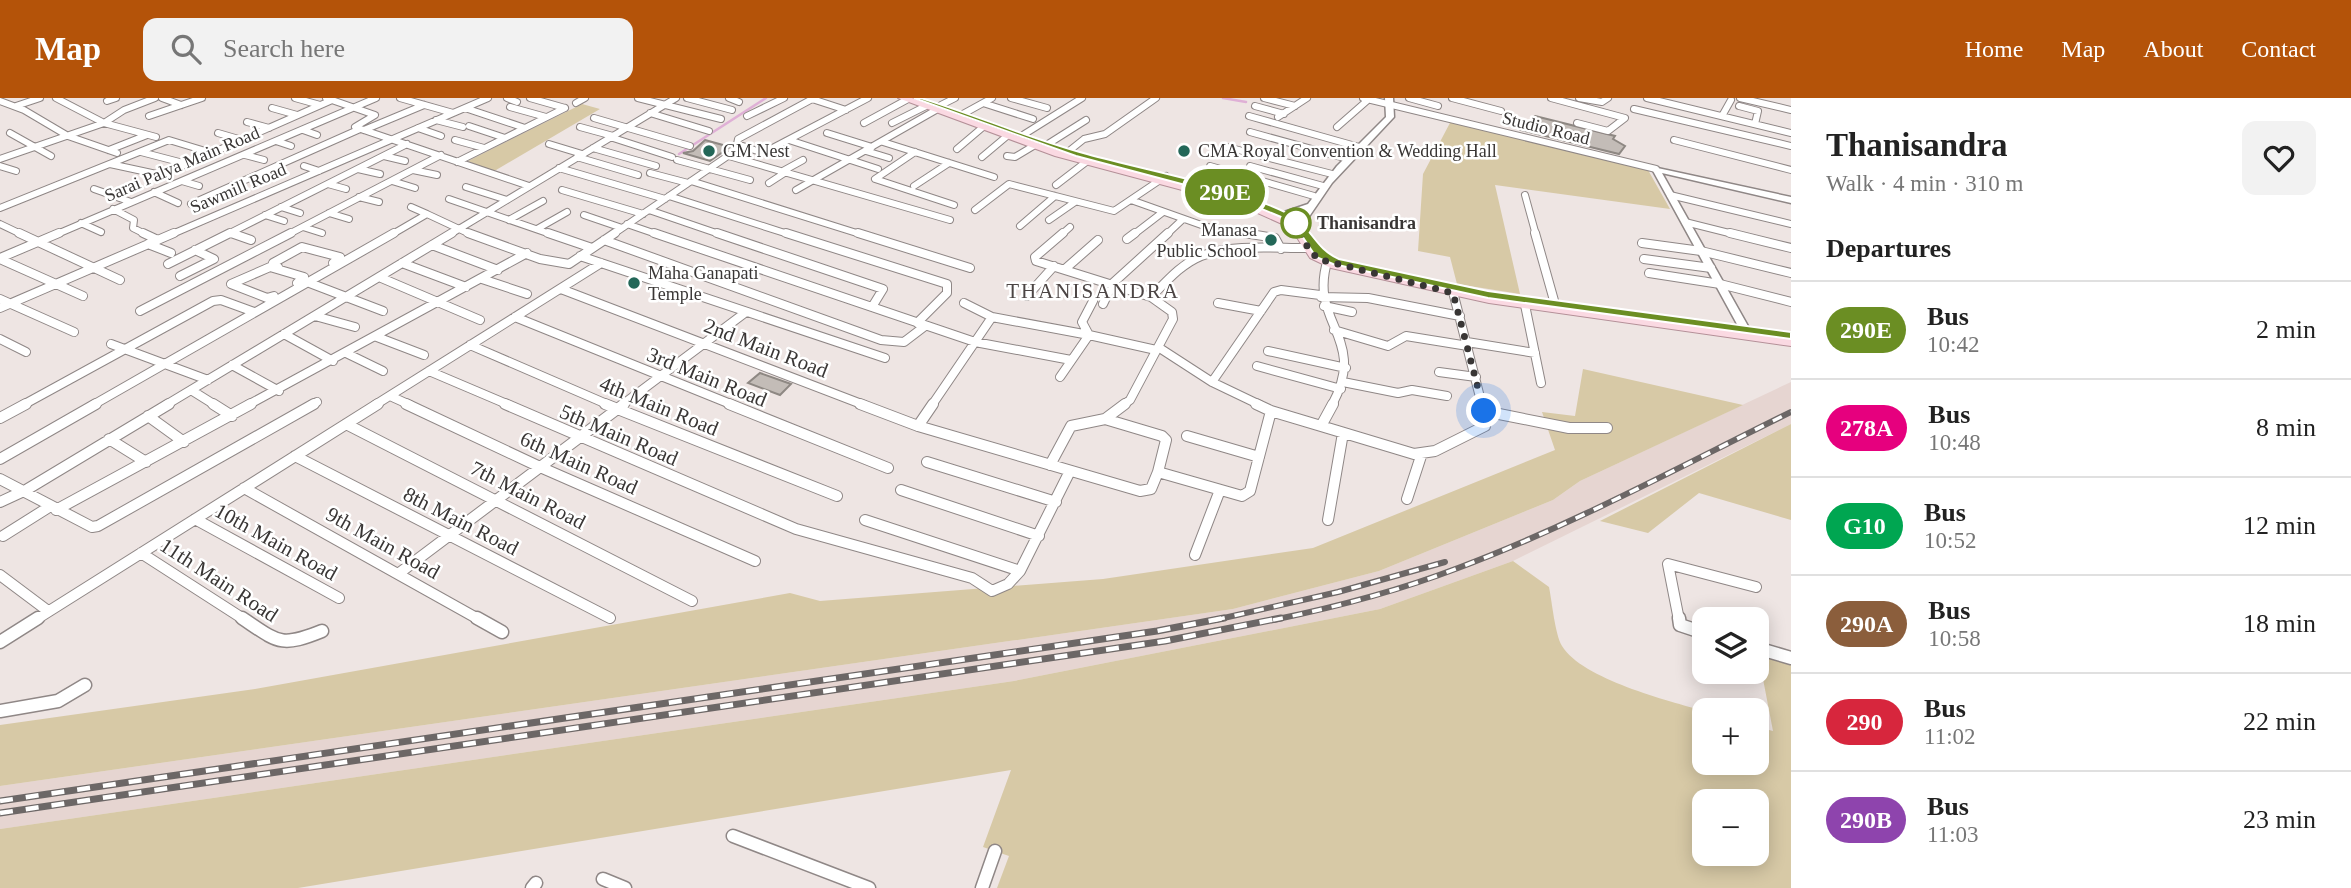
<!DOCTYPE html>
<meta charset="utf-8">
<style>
:root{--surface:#fff;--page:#f2f2f2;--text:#222;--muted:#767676;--line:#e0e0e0;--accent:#b45309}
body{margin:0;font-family:"Times New Roman",serif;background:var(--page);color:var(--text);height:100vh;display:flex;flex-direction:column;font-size:26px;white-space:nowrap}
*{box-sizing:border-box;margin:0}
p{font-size:23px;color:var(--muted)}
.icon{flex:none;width:38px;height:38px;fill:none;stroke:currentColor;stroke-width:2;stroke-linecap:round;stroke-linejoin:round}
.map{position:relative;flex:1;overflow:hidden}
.details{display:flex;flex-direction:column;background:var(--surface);width:560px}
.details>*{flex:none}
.badge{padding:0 14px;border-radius:23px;font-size:24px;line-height:46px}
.controls{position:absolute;left:1692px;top:509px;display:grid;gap:14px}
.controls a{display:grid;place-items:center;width:77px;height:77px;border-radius:14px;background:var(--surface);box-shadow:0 4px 18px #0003;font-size:35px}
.you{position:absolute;width:35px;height:35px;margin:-18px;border:5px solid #fff;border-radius:50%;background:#1a73e8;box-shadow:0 0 0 10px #1a73e833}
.map>.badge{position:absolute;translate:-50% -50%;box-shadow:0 0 0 4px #fff}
h2{padding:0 35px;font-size:26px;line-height:63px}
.round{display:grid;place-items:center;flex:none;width:74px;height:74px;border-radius:14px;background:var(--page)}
.summary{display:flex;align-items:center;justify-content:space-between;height:119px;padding:0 35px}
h1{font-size:33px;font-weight:700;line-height:52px}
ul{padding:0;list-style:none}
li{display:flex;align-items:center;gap:21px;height:98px;padding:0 35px;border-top:2px solid var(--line)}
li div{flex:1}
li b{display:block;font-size:26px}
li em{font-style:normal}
li .badge{min-width:77px;font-weight:700;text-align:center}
header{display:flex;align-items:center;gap:42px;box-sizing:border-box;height:98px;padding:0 35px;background:var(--accent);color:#fff}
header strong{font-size:33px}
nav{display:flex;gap:38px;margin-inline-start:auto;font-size:24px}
.search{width:490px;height:63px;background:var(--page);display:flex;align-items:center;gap:18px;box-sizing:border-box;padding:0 24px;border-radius:14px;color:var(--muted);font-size:26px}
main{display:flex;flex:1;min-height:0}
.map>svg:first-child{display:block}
</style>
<header>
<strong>Map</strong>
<div class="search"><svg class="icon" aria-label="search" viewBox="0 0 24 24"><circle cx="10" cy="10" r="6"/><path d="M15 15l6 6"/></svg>Search here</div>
<nav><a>Home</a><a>Map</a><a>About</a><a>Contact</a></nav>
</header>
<main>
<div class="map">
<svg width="1791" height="790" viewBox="0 0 1791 790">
<rect width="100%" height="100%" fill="#eee5e3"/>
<path fill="#e6d5d1" d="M1791 284V326L1513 463 1380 511 1014 583 0 731V688L1233 511 1379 473 1553 402 1580 383Z"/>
<path fill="#d7c9a6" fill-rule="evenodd" d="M582 6 600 11 491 75 468 63Z
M1451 23 1648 72 1670 111 1495 87 1520 196 1457 186 1450 159 1418 153 1423 76Z
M1583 271 1743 307 1580 383 1553 402 1379 473 1233 511 0 688V627L255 591 790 495 820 503 1103 481 1313 450 1555 352 1542 314 1575 318Z
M1791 326V422L1699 395 1648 435 1600 423Z
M1513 463 1549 489C1552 504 1555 536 1562 548 1582 581 1669 603 1704 613V665H1757V629L1773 633 1758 555 1791 565V790H997L1009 758 983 749 1011 672 298 790H0V731L1014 583 1380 511ZM1704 704H1757V756H1704Z"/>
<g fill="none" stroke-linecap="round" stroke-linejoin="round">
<path stroke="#dfb0d6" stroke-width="2.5" d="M1223 0 1246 4
M679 56 766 0"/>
</g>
<path fill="#c3bcb7" stroke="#8e8883" stroke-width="2" d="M1535 18 1615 38 1613 41 1625 48 1619 56 1521 32Z
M705 42 730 49 710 63 683 55 693 53Z
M760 275 791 286 780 297 748 285Z"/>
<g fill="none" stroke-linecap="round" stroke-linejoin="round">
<defs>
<path id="minor-far3" d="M56 0 104 25 156 39
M162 0 181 7
M295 0 320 7
M326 0 375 17 355 29 529 88
M400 0 453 15
M507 0 517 4
M530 0 565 10
M638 0 721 21
M687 0 732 12
M729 0 739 4
M814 0 738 41 737 46 763 55 868 0
M1011 0 1047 10
M1264 0 1295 8
M1363 0 1656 71
M1409 0 1438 8
M1452 0 1501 13
M1551 0 1625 20 1608 33 1577 25
M1579 0 1602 4 1608 0
M1647 0 1791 35
M1740 0 1791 12
M812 1 846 12
M0 3 24 12 68 38 117 55
M107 3 116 0
M576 5 585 0
M983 5 1033 21
M941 7 955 0
M16 8 40 0
M1255 8 1284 16
M1739 8 1758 13 1755 26
M510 9 546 19
M272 10 297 17
M465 10 525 30
M1634 11 1791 48
M650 15 709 33
M963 16 992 0
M149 18 202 0
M747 18 784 0
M1249 18 1359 49
M1722 18 1731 2
M1278 19 1307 0
M594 20 690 48
M436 22 463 29
M247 24 269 30
M864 25 908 1
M892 25 926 8
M469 28 505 40
M580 29 613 38
M1337 29 1369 1
M418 30 441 38
M303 32 317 37
M364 32 424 7
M1250 34 1348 61
M10 35 51 58
M218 35 242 42
M827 35 872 49
M1023 37 1082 0
M610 39 672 59
M455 42 484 50
M789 42 878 71
M1674 42 1791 72
M276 43 291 48
M883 44 994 79
M549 46 582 56
M1048 46 1086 22
M1227 49 1332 76
M593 50 656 68
M957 51 983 29
M109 52 147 37
M866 53 889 60
M1069 53 1084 41 1105 36 1156 0
M141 54 187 66
M915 54 875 81 954 107
M245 57 264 62
M384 58 405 63
M729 58 950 122
M1007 58 1015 59 1035 47
M577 59 638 77
M982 59 1007 38
M0 61 104 25 124 12 155 0
M677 62 750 82
M457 64 565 10
M110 66 161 77 212 55
M0 68 16 73
M304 68 319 73
M1210 68 1314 98
M1250 68 1323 88
M559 70 665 101
M358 71 380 76
M413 72 437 77
M783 73 803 62
M650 75 688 85
M182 83 199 88
M392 83 415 90
M691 83 863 137
M769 85 786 74
M328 86 346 91
M1056 87 1086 64
M914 88 949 65
M466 89 507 102
M94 91 131 104
M562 92 643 116
M796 92 936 12
M154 94 178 105
M1525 97 1536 137
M1670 97 1791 126
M669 98 791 137
M359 99 379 104
M449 101 553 137
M1131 102 1207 129 1255 137
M191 106 360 31
M281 109 300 115
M411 109 427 116
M0 110 169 42 212 55 332 2
M113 111 134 122 133 130 147 137
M649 112 722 137
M975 112 1009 86 1114 113 1166 78
M329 115 349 121
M265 117 284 123
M584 117 622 130
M509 122 543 103
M1049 122 1075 104
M1685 124 1737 137
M81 125 101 134
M0 126 23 137
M627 126 659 137
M1020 128 1055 98
M303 129 322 135
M537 131 567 114
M231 135 236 137
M55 137 376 0
M170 137 488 0
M226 137 407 46
M287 137 441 57
M391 137 427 116 472 137
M449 137 676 0
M612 137 741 49
M1061 137 1070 129
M1133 137 1163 114
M1166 137 1183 121"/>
<path id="minor-far2" d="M19 135 120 182
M143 135 158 142
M231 135 251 142
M468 135 540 161 569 166 615 135
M548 135 592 150
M654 135 975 244 1071 262
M717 135 883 191 872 209
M786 135 947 186V195L917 225
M858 135 970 170
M1063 135 1035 159 1036 163 1151 199
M1244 135 1275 140 1281 151
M1535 135 1555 206
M1730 135 1791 150
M1127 141 1135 135
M604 142 881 242 904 244 925 228
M1642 145 1701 153 1791 175
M148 146 171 155
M432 147 498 172
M580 158 885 260
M0 160 59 135
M0 161 83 198
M1328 161C1307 226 1369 238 1332 307
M1644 161 1711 170
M402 165 466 189
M168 166 230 135
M278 169 273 165 302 149 340 159 333 165
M1065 171 1098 142
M1649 175 1720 186 1791 204
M180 178 214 161 195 152
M379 179 480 222
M482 181 527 196
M307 184 383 213
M1452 190 1482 307
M561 191 864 307
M274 198 267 200 231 186 270 169 304 179 297 185
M1027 198 1054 168
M1321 199 1368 200 1460 218
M0 201 74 234
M964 205 992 219
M1218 205 1261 213
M1103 206 1113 185 1168 135
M1525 207 1541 285
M1324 208 1352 214
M0 210 174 135
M140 213 291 135
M315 218 355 229
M515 219 733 307
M1334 232 1388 248 1406 238 1468 248
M284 236 333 263
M1089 237 1082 224 1093 203
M377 239 424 257
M0 241 26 254
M1467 244 1535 255
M111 246 208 282
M470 247 609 307
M1158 249 1212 284 1260 307
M1268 253 1346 270
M346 255 383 273
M232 267 279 293
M1257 268 1341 291
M429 273 509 307
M1439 274 1476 279
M1060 279 1089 237 1156 252
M1212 284 1274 194 1281 192 1320 197
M1343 284 1398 295 1412 292 1447 298
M191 292 215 307
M390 298 410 307
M23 307 213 203 221 202 254 214
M93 307 394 135
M166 307 452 135
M248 307 527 155
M311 307 317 304
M375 307 601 165
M622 307 746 214
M932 307 992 219 1089 237
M1123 307 1130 302 1173 221 1172 214 1151 199C1166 184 1181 166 1201 158 1236 145 1279 151 1315 150"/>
<path id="minor-far1" d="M213 306 232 318
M406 306 540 369 755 463
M505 306 796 431 972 480 992 493 1008 486 1020 473 1070 373
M605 306 837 398
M729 306 888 370
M860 306 918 328 1140 393 1151 391 1158 374 1242 398 1250 393 1271 313 1321 328 1333 306
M1256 306 1271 313
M1484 313 1569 330H1607
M148 318 184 344
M0 320 26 306
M1105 321 1162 338 1166 342 1158 374
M346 326 692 503
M918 328 933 306
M1321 328 1414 356 1435 353 1485 328 1482 306
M1187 338 1259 359
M109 341 146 364
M295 358 610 520
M0 361 96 306
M927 364 1056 404
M1050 367 1071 328 1105 321 1125 306
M0 381 92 429 98 428 314 306
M244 390 480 522
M901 392 1039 438
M1407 401 1422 355
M0 404 26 392 169 306
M56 412 251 306
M195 421 339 500
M865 422 1020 473
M1328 422 1343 335
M3 438 49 409
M141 455 245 522
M1195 457 1220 392
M398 476 624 306
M0 477 48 513
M35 522 378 306
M1679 522 1668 466 1756 489"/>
<path id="minor" d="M242 520C278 544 280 550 322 533
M477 520 502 534
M1679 520 1680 527 1704 535
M0 544 38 520
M1757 550 1791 560
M0 613 58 603 85 587
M733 738 869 790
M603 781 625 790
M532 790 536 785
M982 790 995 753"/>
<path id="tertiary" d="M1385 0H1393L1394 19 1332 85 1302 129 1295 131 1291 128 1296 125 1303 113 1281 121H1275V117L1308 106 1337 68 1386 19Z
M1653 69 1791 99V105L1662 75 1753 237 1752 239 1748 240 1743 237 1652 71Z"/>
<path id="primary" d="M898 0H912L1063 54 1250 104 1299 126 1318 156 1339 164 1489 197 1791 240V248L1489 205 1331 170 1310 160 1291 130 1242 108 1055 58Z"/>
</defs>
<use href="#minor-far3" stroke="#8f8786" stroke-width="8"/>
<use href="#minor-far2" stroke="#8f8786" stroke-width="10"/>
<use href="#minor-far1" stroke="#8f8786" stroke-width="12"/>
<use href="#minor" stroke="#8f8786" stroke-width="15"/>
<use href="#tertiary" stroke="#8f8786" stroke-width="3"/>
<use href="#primary" stroke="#b49098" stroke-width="2"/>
<use href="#minor-far3" stroke="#fff" stroke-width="6"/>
<use href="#minor-far2" stroke="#fff" stroke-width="8"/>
<use href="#minor-far1" stroke="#fff" stroke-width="10"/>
<use href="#minor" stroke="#fff" stroke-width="12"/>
<use href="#tertiary" fill="#fff" fill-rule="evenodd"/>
<use href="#primary" fill="#fad9e2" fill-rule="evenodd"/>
<defs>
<path id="rail-far1" d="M1215 522 1338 494 1445 464
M1273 522C1336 509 1398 493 1458 470 1573 427 1681 368 1791 314"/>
<path id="rail" d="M0 703 1157 533 1224 520
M0 715 1165 543 1281 520"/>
</defs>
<use href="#rail-far1" stroke="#6c6766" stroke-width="6"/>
<use href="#rail" stroke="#6c6766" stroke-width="7"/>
<use href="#rail-far1" stroke="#fff" stroke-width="3.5" stroke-dasharray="10" stroke-linecap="butt"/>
<use href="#rail" stroke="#fff" stroke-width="4.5" stroke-dasharray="13" stroke-linecap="butt"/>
</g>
<path fill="#6b8e23" stroke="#fff" stroke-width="2" d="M914 0H921C976 17 1031 41 1087 56 1152 74 1223 85 1285 114 1311 125 1313 150 1339 161L1488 193 1791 234V241L1488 200 1333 166 1316 159 1296 129 1281 119 1238 101 1076 58Z"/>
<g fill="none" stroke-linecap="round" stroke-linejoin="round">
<path stroke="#393635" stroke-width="7" stroke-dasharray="0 12.6" d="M1296 125 1308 150 1318 161 1453 195 1484 313"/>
</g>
<g fill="#236758" stroke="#fff" stroke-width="2.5">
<circle cx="709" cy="53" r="7"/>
<circle cx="1184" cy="53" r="7"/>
<circle cx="1271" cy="142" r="7"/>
<circle cx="634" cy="185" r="7"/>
</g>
<circle fill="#fff" stroke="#6b8e23" stroke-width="3.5" cx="1296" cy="125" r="14"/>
<g text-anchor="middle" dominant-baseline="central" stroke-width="5" stroke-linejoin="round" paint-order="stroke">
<g font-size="18" fill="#393635" stroke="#fff">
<text transform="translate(1546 30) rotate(14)">Studio Road</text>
<text transform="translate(182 66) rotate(-23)">Sarai Palya Main Road</text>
<text transform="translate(238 90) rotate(-23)">Sawmill Road</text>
</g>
<g font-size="18" fill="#393635" stroke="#fff" text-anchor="start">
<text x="723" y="53">GM Nest</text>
<text x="1198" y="53">CMA Royal Convention &amp; Wedding Hall</text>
<text x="1257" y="132" text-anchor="end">Manasa<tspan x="1257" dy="21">Public School</tspan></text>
<text x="648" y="175">Maha Ganapati<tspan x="648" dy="21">Temple</tspan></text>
</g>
<g font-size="18" font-weight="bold" fill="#393635" stroke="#fff" text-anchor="start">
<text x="1317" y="125">Thanisandra</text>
</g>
<g font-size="21" letter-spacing="2" fill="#4c4544" stroke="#fff">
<text x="1093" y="193">THANISANDRA</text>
</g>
<g font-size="21" fill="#393635" stroke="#fff">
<text transform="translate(766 250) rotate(21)">2nd Main Road</text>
<text transform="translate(707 279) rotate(22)">3rd Main Road</text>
<text transform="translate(659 308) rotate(22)">4th Main Road</text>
<text transform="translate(619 337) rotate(23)">5th Main Road</text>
<text transform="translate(579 365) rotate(24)">6th Main Road</text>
<text transform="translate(528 397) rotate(27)">7th Main Road</text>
<text transform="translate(461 423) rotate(27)">8th Main Road</text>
<text transform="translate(276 444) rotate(29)">10th Main Road</text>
<text transform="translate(383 445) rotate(29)">9th Main Road</text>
<text transform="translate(219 482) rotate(33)">11th Main Road</text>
</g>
</g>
</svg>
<div class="controls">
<a><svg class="icon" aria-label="layers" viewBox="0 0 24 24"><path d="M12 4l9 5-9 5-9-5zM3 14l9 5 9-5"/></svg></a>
<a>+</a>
<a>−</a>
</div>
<div class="you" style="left:1484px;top:313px"></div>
<b class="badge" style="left:1225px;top:94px;background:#6b8e23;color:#fff">290E</b>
</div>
<section class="details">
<div class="summary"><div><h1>Thanisandra</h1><p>Walk · 4 min · 310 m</p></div><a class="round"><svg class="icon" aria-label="heart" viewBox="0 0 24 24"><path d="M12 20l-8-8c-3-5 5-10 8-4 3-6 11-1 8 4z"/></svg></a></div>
<h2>Departures</h2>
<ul>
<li><span class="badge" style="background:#6b8e23;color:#fff">290E</span><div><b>Bus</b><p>10:42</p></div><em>2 min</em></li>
<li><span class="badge" style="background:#e6007e;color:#fff">278A</span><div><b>Bus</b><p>10:48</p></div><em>8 min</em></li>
<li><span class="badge" style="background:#00a651;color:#fff">G10</span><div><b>Bus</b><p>10:52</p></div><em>12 min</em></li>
<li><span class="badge" style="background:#8b5e3c;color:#fff">290A</span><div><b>Bus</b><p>10:58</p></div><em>18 min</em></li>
<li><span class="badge" style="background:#d7263d;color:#fff">290</span><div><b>Bus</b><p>11:02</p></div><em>22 min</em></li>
<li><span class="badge" style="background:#8e44ad;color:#fff">290B</span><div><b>Bus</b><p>11:03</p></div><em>23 min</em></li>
</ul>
</section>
</main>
